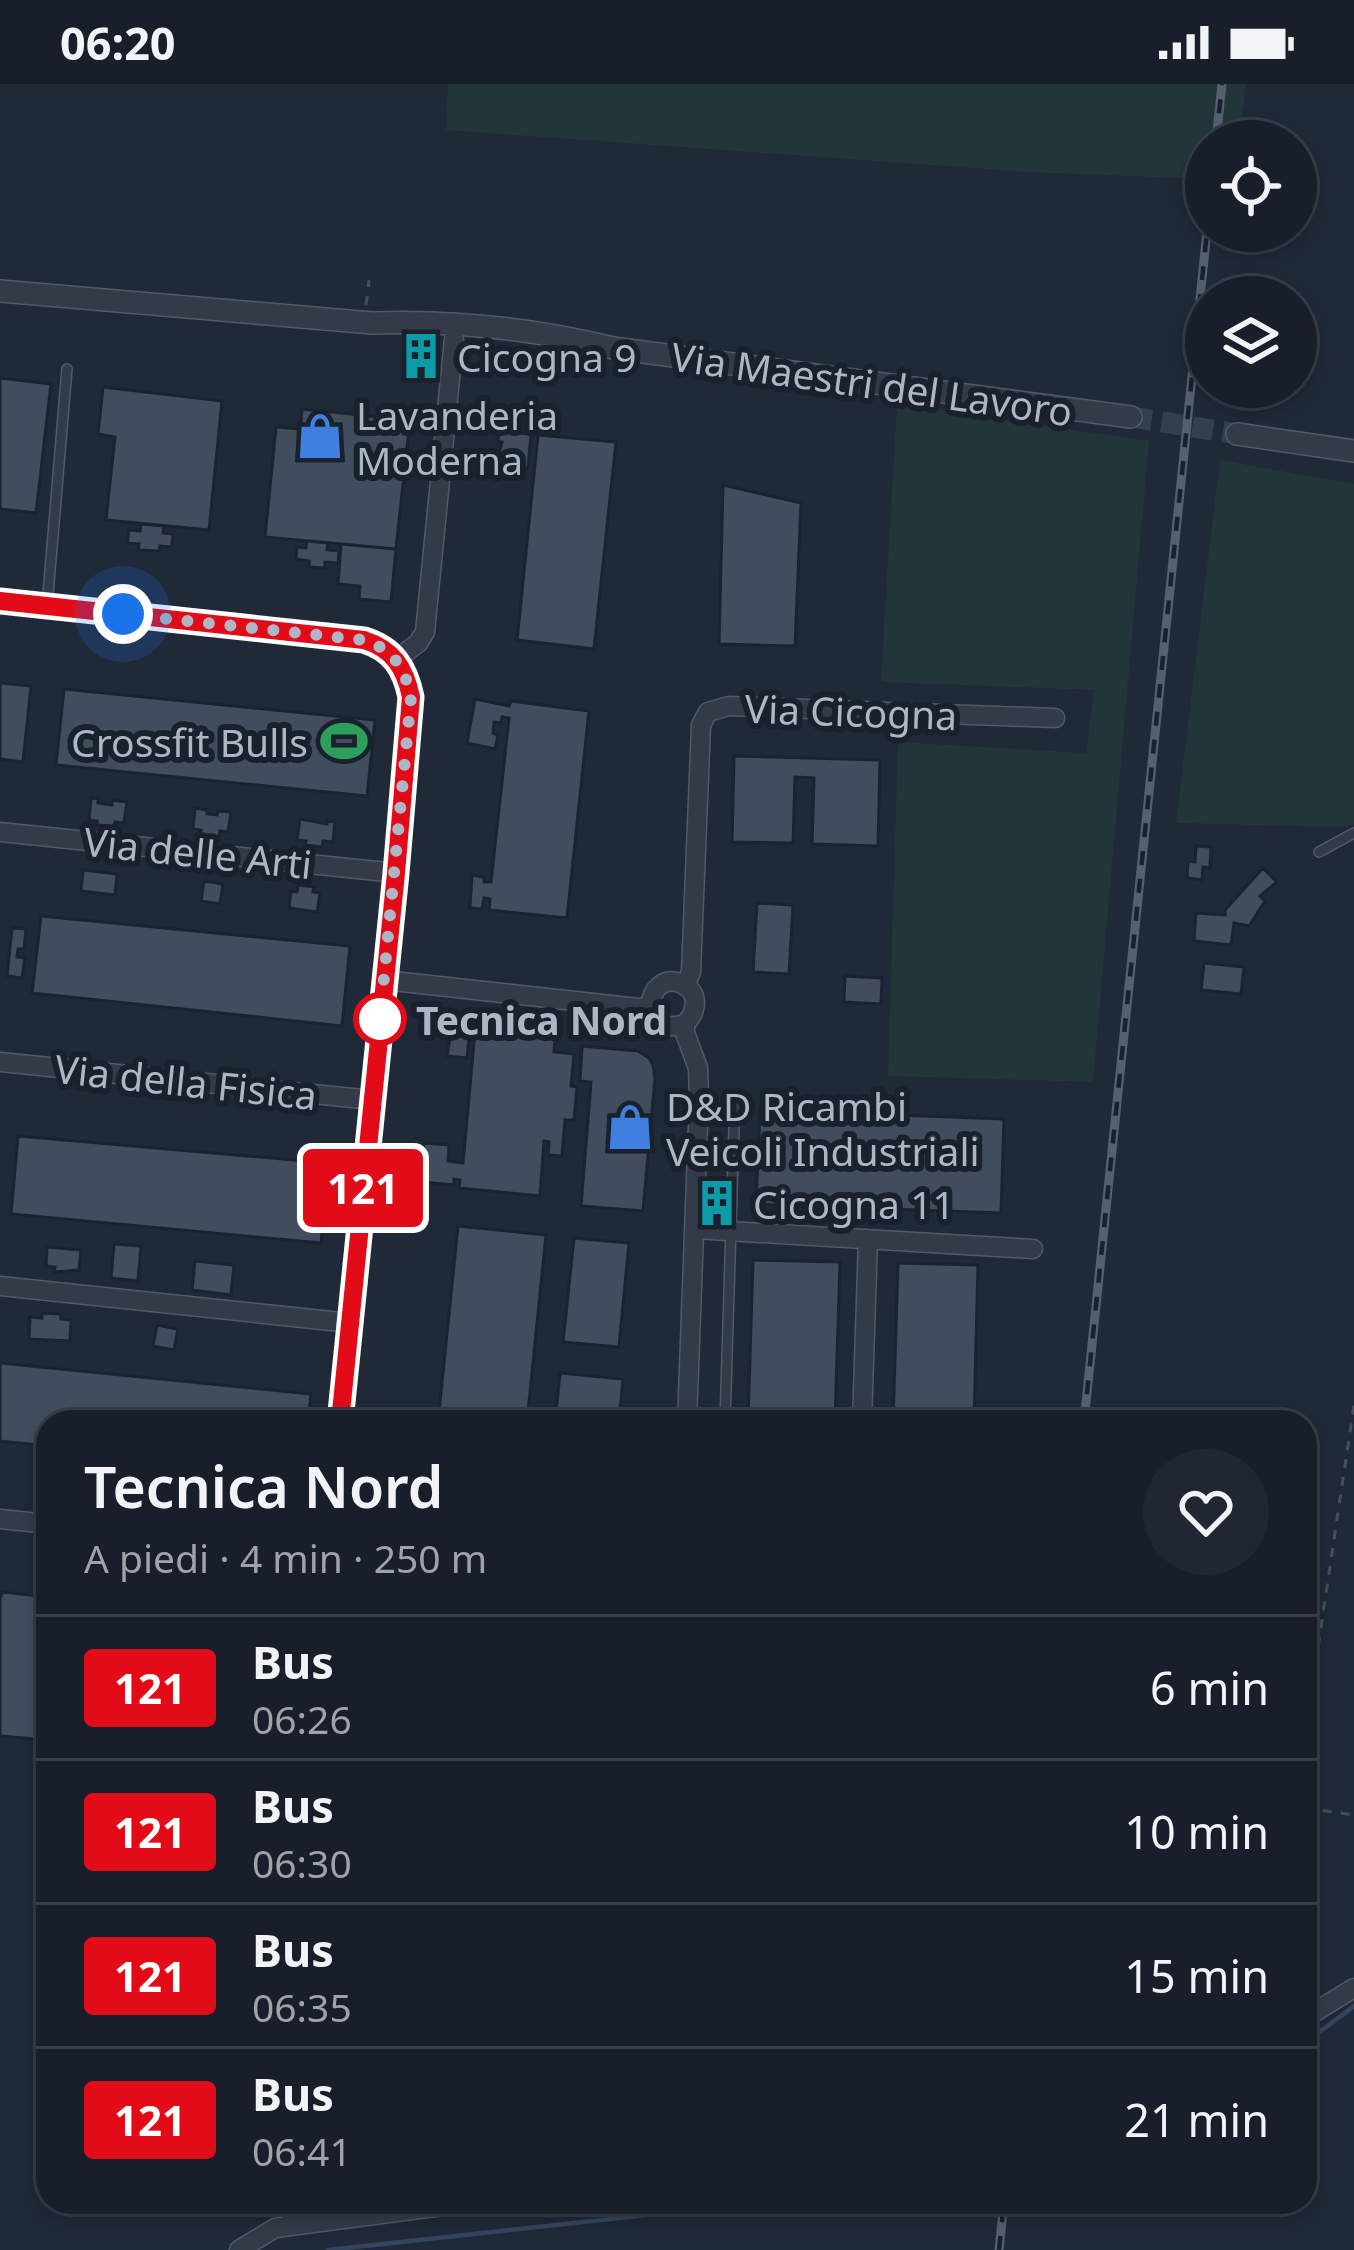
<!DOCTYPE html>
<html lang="it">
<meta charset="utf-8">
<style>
:root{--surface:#181f2a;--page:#212732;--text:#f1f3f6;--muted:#9fa2a8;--line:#363d47}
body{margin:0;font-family:"Noto Sans",sans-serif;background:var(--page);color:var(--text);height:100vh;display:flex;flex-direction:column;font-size:45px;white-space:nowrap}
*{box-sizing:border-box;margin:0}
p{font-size:39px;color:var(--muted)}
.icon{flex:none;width:66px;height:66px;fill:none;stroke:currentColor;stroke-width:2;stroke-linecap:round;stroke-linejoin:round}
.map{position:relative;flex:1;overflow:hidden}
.drawer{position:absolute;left:36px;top:1326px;width:1281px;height:804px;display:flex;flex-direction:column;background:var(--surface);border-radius:36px;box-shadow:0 6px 18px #0003,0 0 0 3px var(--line)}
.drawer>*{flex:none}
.badge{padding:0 24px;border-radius:9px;font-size:42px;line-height:78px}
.controls{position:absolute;left:1185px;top:36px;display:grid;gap:24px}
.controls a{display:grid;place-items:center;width:132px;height:132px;border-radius:50%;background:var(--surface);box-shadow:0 6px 18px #0003,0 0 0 3px var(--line);font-size:60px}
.you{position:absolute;width:60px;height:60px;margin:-30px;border:9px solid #fff;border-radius:50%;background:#1a73e8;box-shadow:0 0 0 18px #1a73e833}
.map>.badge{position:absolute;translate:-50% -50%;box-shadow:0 0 0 6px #fff}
.round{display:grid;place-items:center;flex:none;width:126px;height:126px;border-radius:63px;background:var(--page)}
.overview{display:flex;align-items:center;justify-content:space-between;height:204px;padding:0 48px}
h1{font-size:57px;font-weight:600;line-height:90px}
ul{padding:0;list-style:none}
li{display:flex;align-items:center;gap:36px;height:144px;padding:0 48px;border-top:3px solid var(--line)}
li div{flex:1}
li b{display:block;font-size:45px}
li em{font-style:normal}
li .badge{min-width:132px;font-weight:700;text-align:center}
.status{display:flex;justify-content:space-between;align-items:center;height:84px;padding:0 60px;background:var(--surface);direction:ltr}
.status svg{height:33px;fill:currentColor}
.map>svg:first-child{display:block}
</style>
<div class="status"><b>06:20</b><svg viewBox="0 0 49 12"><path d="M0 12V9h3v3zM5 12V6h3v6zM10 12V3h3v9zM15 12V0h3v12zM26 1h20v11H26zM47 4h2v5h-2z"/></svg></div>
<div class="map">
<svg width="1354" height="2166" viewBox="0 0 1354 2166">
<rect width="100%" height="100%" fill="#202938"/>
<path fill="#223539" d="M448 0H1246L1239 57H1206V95L1027 88 446 46Z
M897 320 1149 357 1093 998 888 992 898 658 1086 669 1094 606 881 598Z
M1220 376 1354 400V741L1335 743 1176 739Z"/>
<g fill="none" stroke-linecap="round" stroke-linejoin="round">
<path stroke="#34445f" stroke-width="4.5" d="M1305 1959 1354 1922
M328 2166 765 2118"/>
</g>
<path fill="#414c5d" stroke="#1b232f" stroke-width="3" d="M0 294 51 300 36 429 0 425Z
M103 303 222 317 209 446 106 436 115 353 98 350Z
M302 325 410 336 396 465 265 453 276 343 300 345Z
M499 348 531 350 528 384H524V390L507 389V382L496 381 502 358 498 357Z
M538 351 616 358 594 565 517 556Z
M723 401 801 419 795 562 719 560Z
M141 440 164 442 163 449 173 450 172 463 160 462 159 467 138 466 139 460 127 459 129 446 140 447Z
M307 457 328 459 327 466 339 467 338 479 325 478V484L309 483V477L296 475 297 463 306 464Z
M341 460 396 465 391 518 359 515 360 502 338 500Z
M0 599 31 602 23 678 0 675Z
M64 605 375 636 367 712 56 681Z
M475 615 509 622 511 617 589 627 567 834 489 826 490 815 484 814 482 825 470 824 472 791 484 793V798H491L509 634 502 633 501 639 494 638 493 649 498 652 495 665 467 659Z
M734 672 880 676 878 762 812 760 814 694 795 693 793 759 732 758Z
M91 714 98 715V719L112 721V716L127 718 124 739 115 738 114 743 97 741V737L89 736Z
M195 724 207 726V730L217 731 218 727 231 728 228 748 220 747 219 753 200 751 201 746 193 745Z
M300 735 327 740V737L335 738 333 758 323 757 322 763 305 761 306 757 297 756Z
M1196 762 1211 763 1210 784 1203 783 1202 796 1187 794 1188 777 1195 778Z
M1263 784 1277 798 1260 812 1265 817 1249 842 1234 839 1231 861 1194 857 1196 829 1225 831V826Z
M83 786 117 790 115 811 81 807Z
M204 797 223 800 220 820 201 817Z
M298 801 314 803 313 808 320 809 317 828 289 824 291 807 297 808Z
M757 819 793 821 789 890 753 888Z
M41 832 350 862 342 942 32 909Z
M12 844 26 845 24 865H18L17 873 25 874 22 894 7 892Z
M1204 879 1244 883 1241 910 1201 906Z
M845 892 882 894 881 920 844 918Z
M460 944 470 945 467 974 447 972 451 948 459 949Z
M475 947 555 955 554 968 574 970 571 1002 577 1003 574 1036H565L562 1072 548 1071 549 1058 544 1057 540 1112 459 1104 460 1096 454 1095V1101L421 1098 424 1059 449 1061 448 1077 463 1079Z
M582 962 638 967 649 974 653 981 655 994 643 1127 581 1122 591 998 580 997Z
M760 1026 1004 1035 1001 1129 756 1120Z
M18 1052 328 1079 321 1159 11 1130Z
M458 1142 546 1151 527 1338H438Z
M574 1154 629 1159 619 1263 563 1258Z
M114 1160 141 1162 138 1197 111 1194Z
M47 1163 81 1166 79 1186 54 1188 55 1183 46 1182Z
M753 1176 840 1178 835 1338H748Z
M195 1177 234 1181 231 1211 192 1206Z
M898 1179 978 1181 974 1338H893Z
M42 1229 61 1230V1235L71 1236 70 1257 29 1255 30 1233 42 1234Z
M157 1241 178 1245 174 1266 153 1262Z
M0 1279 311 1310 308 1338H48V1362L0 1357Z
M560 1289 623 1295 619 1338H555Z
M3 1508 48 1513V1656L0 1652V1514Z"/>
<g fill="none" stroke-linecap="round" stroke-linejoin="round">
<path stroke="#353e4d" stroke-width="21" stroke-dasharray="21 10" stroke-linecap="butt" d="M1131 333 1237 350"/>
<defs>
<path id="service" d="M47 522 67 285
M1319 768 1354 749
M725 1338 735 1012
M287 2143 288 2118"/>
<path id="minor" d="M0 517 365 556 380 561 397 575 407 595 411 613 396 789 340 1338
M397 575 418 559 425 548 454 255
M0 748 396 789
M384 896 638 924 650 923
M685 902 691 888 701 641 708 628 729 622 1055 634
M685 940C636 955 645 886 680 899 701 907 697 928 685 940V949L698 984 699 1014 687 1338
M0 978 372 1016
M694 1145 1033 1165
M0 1202 350 1239
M862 1338 868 1155
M0 1435 48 1440
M1305 1934 1354 1904
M239 2166 275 2144 473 2118"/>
<path id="tertiary" d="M0 207 372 239C453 236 534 245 613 264L1131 333
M1237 350 1354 367"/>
</defs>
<use href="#service" stroke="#515966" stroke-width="12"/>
<use href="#minor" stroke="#515966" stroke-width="21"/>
<use href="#tertiary" stroke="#515966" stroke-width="24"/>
<path stroke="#405256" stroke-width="3" stroke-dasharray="9 9" stroke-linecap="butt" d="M366 221 369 196
M1305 1651 1354 1321
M1305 1724 1354 1731"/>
<use href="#service" stroke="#343b48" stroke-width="9"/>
<use href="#minor" stroke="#343b48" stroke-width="18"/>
<use href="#tertiary" stroke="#343b48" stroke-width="21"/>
<defs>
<path id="rail" d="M1216 57 1222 0
M1084 1338 1207 147
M999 2166 1004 2118"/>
</defs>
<use href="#rail" stroke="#565f6f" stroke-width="9"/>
<use href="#rail" stroke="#19212d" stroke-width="4.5" stroke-dasharray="14" stroke-linecap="butt"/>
</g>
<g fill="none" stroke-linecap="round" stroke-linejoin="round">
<defs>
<path id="line" d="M0 517 364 556C393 565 405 584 411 613L396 789 340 1338"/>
</defs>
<use href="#line" stroke="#fff" stroke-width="27"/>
<use href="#line" stroke="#e20c19" stroke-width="18"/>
<path stroke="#aeb6c5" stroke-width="12" stroke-dasharray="0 21.6" d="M123 530 364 556C393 565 405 584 411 613L380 935"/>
</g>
<defs>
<symbol id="building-bare" viewBox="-9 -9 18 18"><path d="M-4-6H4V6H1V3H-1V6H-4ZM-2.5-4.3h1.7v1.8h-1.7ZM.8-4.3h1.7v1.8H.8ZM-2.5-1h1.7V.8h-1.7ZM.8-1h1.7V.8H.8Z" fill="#0f9aa8" stroke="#19212d" stroke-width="2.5" paint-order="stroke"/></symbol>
<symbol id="shop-bare" viewBox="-9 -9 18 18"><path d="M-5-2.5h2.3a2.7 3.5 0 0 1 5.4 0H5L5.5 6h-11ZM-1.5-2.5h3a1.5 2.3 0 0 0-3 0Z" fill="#3f7fe0" stroke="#19212d" stroke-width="2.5" paint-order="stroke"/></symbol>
<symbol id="stadium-bare" viewBox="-9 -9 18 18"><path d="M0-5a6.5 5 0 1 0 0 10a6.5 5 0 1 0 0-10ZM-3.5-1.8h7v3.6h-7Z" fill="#2e9e5b" stroke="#19212d" stroke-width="2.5" paint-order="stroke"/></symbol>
</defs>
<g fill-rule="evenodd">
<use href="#building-bare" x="388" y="239" width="66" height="66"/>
<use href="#shop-bare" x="287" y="319" width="66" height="66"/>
<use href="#stadium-bare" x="311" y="624" width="66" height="66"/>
<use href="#shop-bare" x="597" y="1010" width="66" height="66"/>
<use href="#building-bare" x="684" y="1086" width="66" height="66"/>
</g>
<circle fill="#fff" stroke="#e20c19" stroke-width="6" cx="380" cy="935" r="24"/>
<g text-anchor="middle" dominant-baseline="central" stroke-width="12" stroke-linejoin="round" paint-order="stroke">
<g font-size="39" fill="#aeb6c5" stroke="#19212d" text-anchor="start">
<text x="457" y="272">Cicogna 9</text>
<text x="356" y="330">Lavanderia<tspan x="356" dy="45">Moderna</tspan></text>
<text x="308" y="657" text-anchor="end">Crossfit Bulls</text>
<text x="666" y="1021">D&amp;D Ricambi<tspan x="666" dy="45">Veicoli Industriali</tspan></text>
<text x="753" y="1119">Cicogna 11</text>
</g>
<g font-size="39" fill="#aeb6c5" stroke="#19212d">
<text transform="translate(872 299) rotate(8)">Via Maestri del Lavoro</text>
<text transform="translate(851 627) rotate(2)">Via Cicogna</text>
<text transform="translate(198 768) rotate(6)">Via delle Arti</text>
<text transform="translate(186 997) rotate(6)">Via della Fisica</text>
</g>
<g font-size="39" font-weight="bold" fill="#aeb6c5" stroke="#19212d" text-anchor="start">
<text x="416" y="935">Tecnica Nord</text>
</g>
</g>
</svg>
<div class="controls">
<a><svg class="icon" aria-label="locate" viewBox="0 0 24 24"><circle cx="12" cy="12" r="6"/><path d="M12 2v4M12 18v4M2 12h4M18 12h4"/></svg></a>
<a><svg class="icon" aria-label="layers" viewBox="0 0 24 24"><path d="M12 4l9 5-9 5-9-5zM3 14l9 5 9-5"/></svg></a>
</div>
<div class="you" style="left:123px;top:530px"></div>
<b class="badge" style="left:363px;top:1104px;background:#e20c19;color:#fff">121</b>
<section class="drawer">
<div class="overview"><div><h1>Tecnica Nord</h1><p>A piedi · 4 min · 250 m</p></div><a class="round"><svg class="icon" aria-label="heart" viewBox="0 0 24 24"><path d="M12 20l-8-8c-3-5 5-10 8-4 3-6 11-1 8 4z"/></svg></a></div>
<ul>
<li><span class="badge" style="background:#e20c19;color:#fff">121</span><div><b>Bus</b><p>06:26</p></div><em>6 min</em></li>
<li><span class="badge" style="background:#e20c19;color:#fff">121</span><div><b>Bus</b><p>06:30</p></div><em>10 min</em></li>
<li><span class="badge" style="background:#e20c19;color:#fff">121</span><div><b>Bus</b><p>06:35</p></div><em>15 min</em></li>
<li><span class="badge" style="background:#e20c19;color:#fff">121</span><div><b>Bus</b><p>06:41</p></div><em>21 min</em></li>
</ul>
</section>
</div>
